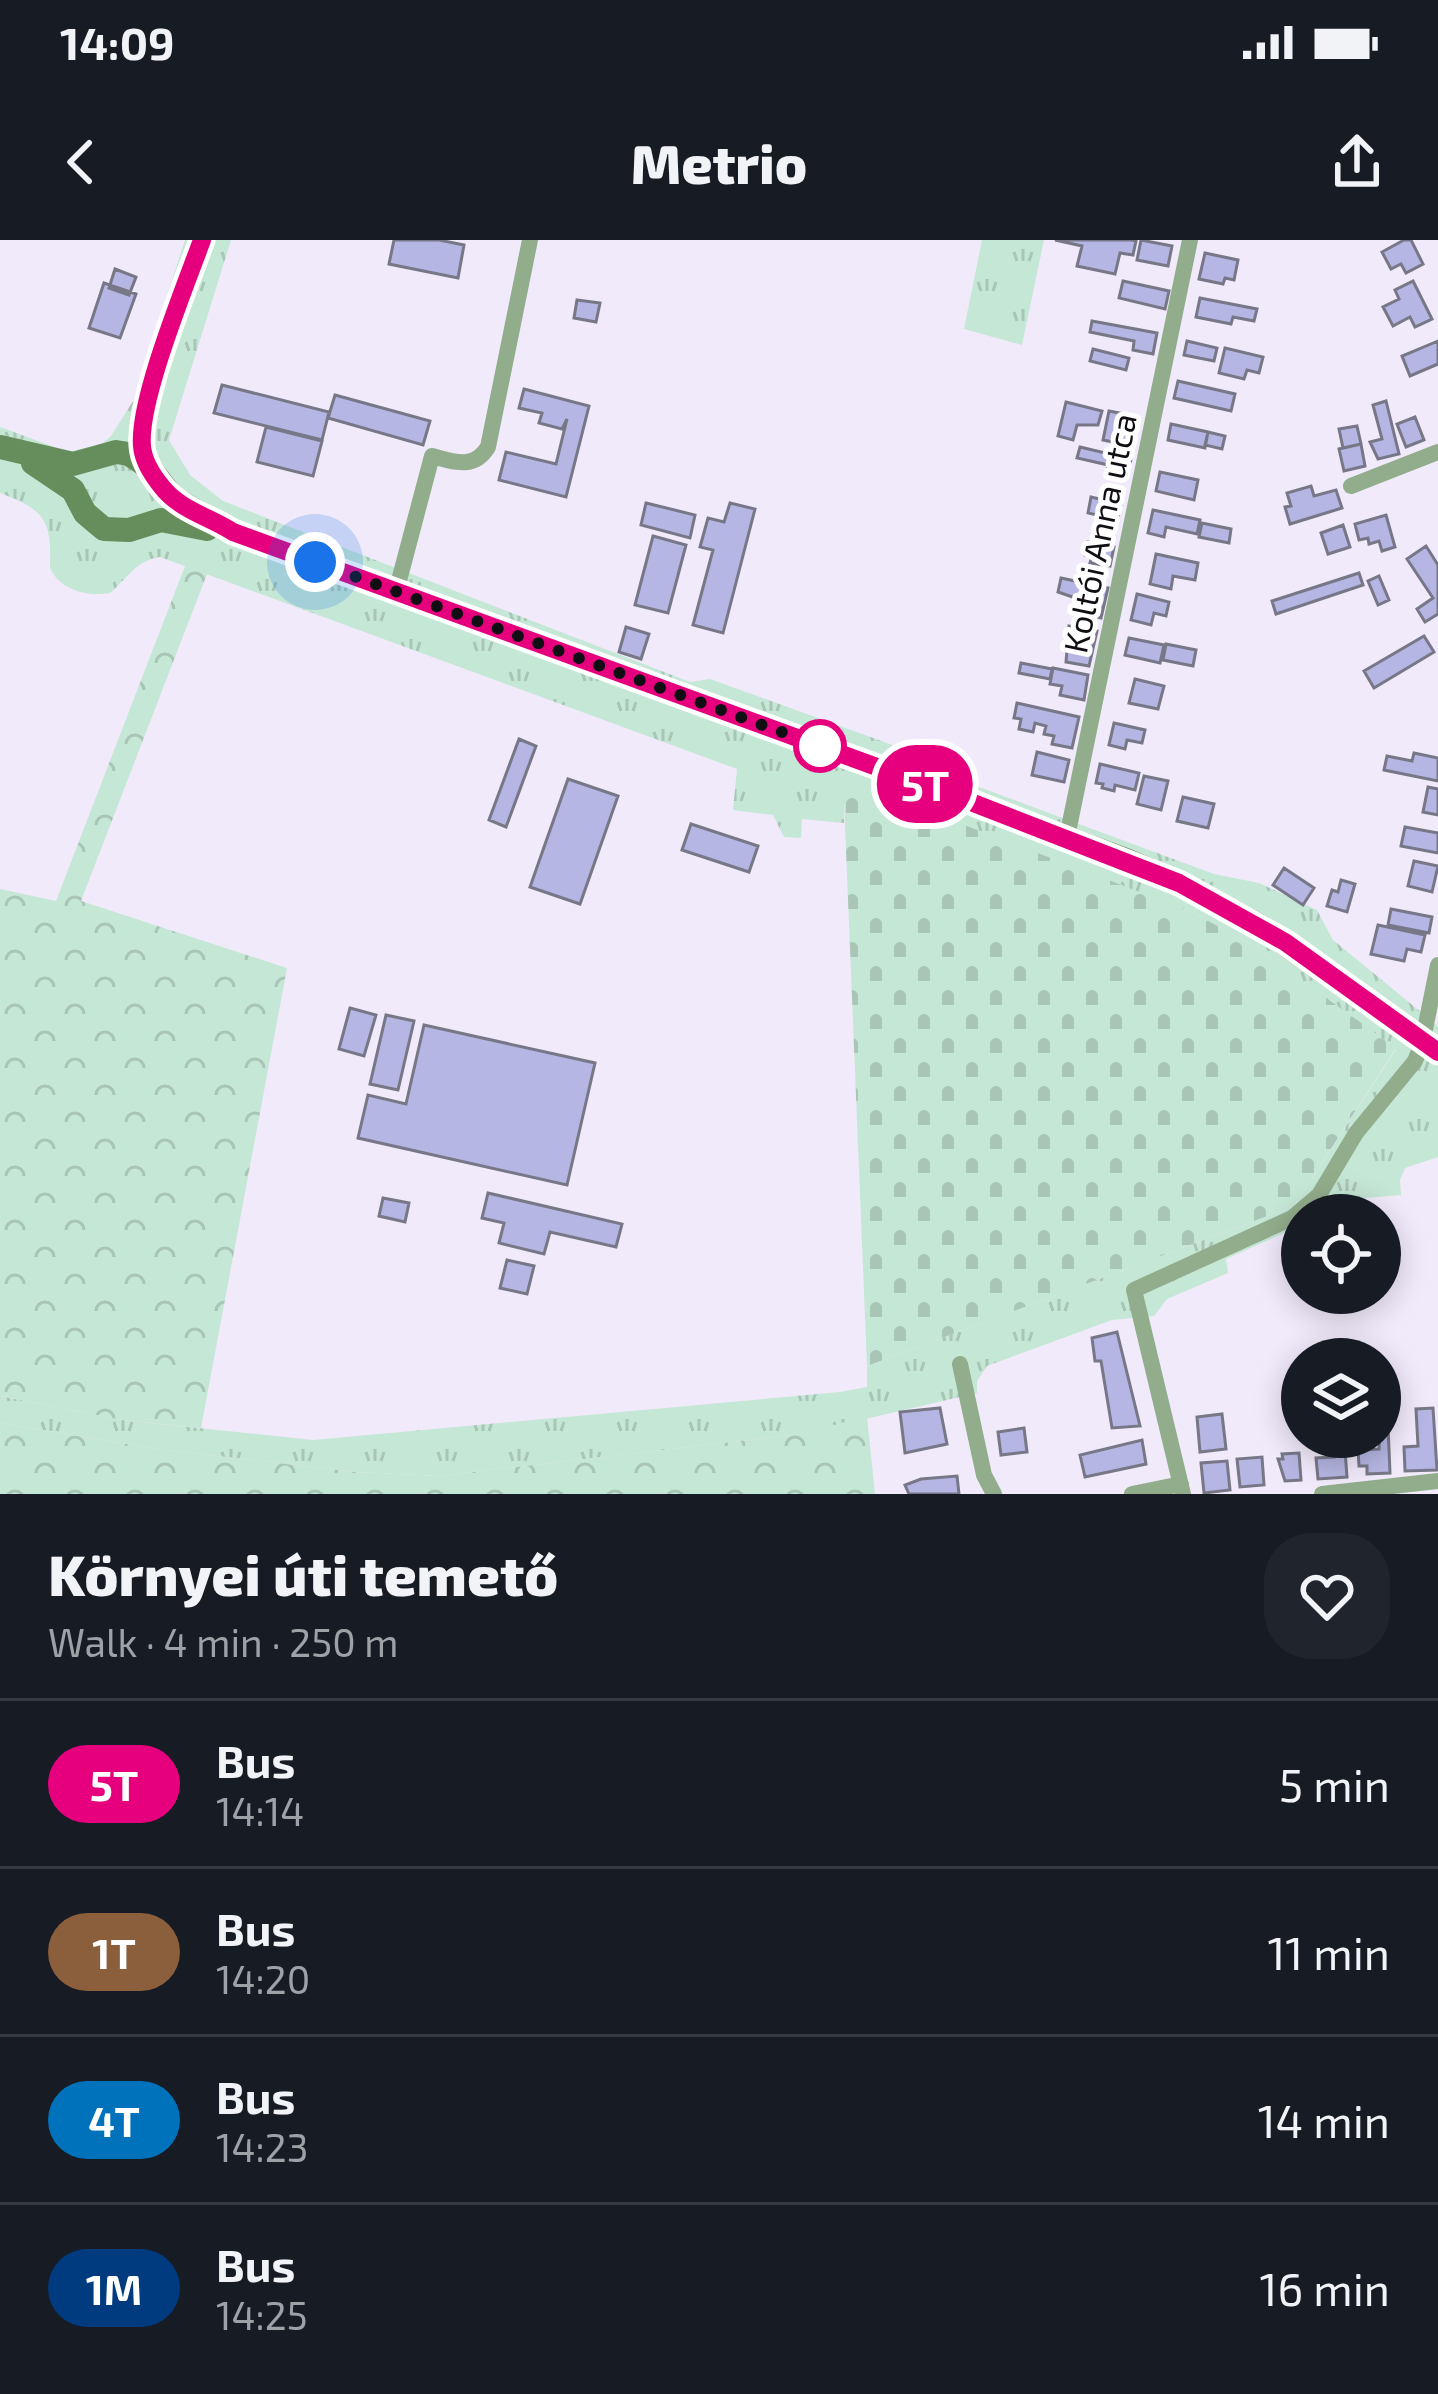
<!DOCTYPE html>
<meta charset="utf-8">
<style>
:root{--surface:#171b24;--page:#20242c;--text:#f1f3f6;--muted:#9ea1a6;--line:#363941}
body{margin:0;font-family:"Exo 2",sans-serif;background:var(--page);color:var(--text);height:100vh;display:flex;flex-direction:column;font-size:45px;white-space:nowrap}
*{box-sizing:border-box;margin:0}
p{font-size:39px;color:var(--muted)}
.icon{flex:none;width:66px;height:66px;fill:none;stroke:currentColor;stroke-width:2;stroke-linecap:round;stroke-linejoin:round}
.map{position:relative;height:1254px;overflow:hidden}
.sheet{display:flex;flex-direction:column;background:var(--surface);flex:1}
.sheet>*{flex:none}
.badge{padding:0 24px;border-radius:39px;font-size:42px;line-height:78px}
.tools{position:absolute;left:1281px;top:954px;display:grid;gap:24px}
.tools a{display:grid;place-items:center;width:120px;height:120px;border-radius:50%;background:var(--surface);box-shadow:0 6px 30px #0003;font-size:60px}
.you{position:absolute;width:60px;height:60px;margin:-30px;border:9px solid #fff;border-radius:50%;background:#1a73e8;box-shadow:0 0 0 18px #1a73e833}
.map>.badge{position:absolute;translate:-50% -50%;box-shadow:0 0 0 6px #fff}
.round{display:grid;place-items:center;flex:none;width:126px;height:126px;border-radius:48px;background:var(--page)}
.summary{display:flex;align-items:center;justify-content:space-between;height:204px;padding:0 48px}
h1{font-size:57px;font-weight:800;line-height:90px}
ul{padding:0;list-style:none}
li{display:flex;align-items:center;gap:36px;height:168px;padding:0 48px;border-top:3px solid var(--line)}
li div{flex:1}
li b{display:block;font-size:45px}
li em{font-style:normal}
li .badge{min-width:132px;font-weight:700;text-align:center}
.status{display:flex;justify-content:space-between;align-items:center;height:84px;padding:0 60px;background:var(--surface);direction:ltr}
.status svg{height:33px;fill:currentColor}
header{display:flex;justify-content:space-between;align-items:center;height:156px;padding:0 48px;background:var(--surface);font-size:54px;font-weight:800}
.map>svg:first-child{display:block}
</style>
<div class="status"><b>14:09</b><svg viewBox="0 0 49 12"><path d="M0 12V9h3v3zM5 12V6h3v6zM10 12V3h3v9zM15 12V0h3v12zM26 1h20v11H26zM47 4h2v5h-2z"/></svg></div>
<header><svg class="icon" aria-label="back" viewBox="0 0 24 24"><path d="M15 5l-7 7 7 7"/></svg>Metrio<svg class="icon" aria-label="share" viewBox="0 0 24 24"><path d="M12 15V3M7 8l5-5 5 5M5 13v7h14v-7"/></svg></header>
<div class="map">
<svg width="1438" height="1254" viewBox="0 0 1438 1254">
<defs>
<pattern id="grass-tufts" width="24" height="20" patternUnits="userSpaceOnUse" patternTransform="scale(3)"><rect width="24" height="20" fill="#c5e7d5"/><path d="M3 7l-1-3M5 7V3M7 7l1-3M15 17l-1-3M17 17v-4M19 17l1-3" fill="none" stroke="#a8c5b6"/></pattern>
<pattern id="forest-crowns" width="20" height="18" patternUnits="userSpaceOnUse" patternTransform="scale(3)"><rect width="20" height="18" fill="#c5e7d5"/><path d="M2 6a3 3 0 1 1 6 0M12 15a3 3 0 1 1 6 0" fill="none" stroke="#a8c5b6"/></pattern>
<pattern id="cemetery-stones" width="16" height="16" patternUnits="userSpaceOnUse" patternTransform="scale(3)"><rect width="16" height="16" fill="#c5e7d5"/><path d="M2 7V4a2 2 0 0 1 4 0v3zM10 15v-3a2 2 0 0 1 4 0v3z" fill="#a8c5b6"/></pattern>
</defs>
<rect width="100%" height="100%" fill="#f1eafb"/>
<path fill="url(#grass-tufts)" d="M185 0H231L169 200 190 235 223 261 690 442 710 439 945 524 944 534 1214 634 1259 643 1317 670 1333 700 1438 786V917L1405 928 1400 940 1401 955 1343 960 1318 975H1302V985L1226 1019 1228 1033 1167 1059 1154 1076 1112 1080 987 1126 977 1141V1153L801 1194 440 1236 355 1232 164 1210 0 1183V1156L122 1180 313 1200 840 1152 867 1147V1126L1294 966 1396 809 1254 706 1192 672 844 561V583L802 579 801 598 784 597 773 575 733 570 737 529 160 317C135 321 128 338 110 353 87 357 60 350 50 328 52 280 45 270 0 253V187L68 212 102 204 111 196 133 161Z
M982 0H1044L1022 105 964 89Z"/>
<path fill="url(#forest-crowns)" d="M185 326 207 334 81 661 287 728 201 1188 122 1180 0 1156V649L56 661Z
M867 1176 875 1254H0V1183L164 1210 355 1232 440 1236 801 1194Z"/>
<path fill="url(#cemetery-stones)" d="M854 543 1192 672 1254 706 1396 808 1294 966 867 1126 844 561Z"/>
<path fill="#b5b6e3" stroke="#777787" stroke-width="3" d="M394 0H439L464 5 458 38 389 24Z
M1055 0H1131L1136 1 1133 15 1120 13 1115 34 1077 26 1082 6Z
M1141 0 1172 6 1168 26 1137 20Z
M1404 0H1411L1423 24 1406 33 1401 24 1391 29 1382 12Z
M1205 13 1238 20 1234 40 1225 38 1223 44 1199 39Z
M115 29 136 37 129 55 109 48Z
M1123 41 1169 51 1165 69 1119 58Z
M1413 41 1432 79 1415 87 1410 77 1393 86 1383 67 1399 59 1395 50Z
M104 43 136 54 120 98 89 88Z
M1200 58 1257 69 1254 81 1233 77 1231 84 1196 77Z
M577 60 600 63 596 82 574 78Z
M1092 81 1157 93 1153 114 1133 110 1134 101 1090 92Z
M1187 101 1217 108 1214 121 1184 115Z
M1438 101V124L1410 136 1402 116Z
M1225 108 1263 117 1259 133 1247 130 1244 139 1219 133Z
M1093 109 1129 118 1126 130 1090 121Z
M1178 141 1235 154 1231 171 1174 158Z
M222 145 329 172 322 200 214 173Z
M524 149 589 166 566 257 499 240 506 212 556 224 567 179 562 189 539 183 542 173 519 168Z
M335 155 430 181 423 205 328 178Z
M1386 161 1399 214 1378 219 1370 202 1382 199 1373 165Z
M1066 162 1102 171 1098 185H1077L1073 200 1058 196Z
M1109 171 1135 176 1128 205 1103 200Z
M1415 177 1424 200 1406 207 1397 184Z
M1171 184 1208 192 1205 208 1168 200Z
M1357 186 1361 204 1343 208 1339 189Z
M266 187 322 201 313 236 257 222Z
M1208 192 1225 196 1222 209 1205 205Z
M1361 204 1365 226 1344 231 1339 209Z
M1080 207 1131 219 1127 236 1107 231 1108 225 1077 218Z
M1160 232 1198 240 1194 260 1156 251Z
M1311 246 1314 256 1336 250 1342 268 1290 284 1285 267 1291 266 1287 253Z
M1091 257 1121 264 1117 280 1088 273Z
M646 263 695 275 690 298 641 285Z
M730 263 755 269 723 393 693 385 713 310 700 307 708 278 724 282Z
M1153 270 1200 280 1197 294 1166 287 1164 297 1148 293Z
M1386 275 1395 307 1382 311 1379 301 1369 304 1368 298 1359 300 1355 284Z
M1202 283 1231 289 1229 303 1199 297Z
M1343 285 1350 307 1328 314 1321 293Z
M653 296 686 305 668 373 635 365Z
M1088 302 1114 307 1110 326 1090 323 1092 316 1085 315Z
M1426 306 1438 325V374L1425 382 1417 369 1433 358 1407 319Z
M1156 314 1198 323 1195 340 1173 336 1171 349 1150 344Z
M1359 333 1363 345 1276 374 1272 361Z
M1379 336 1389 360 1378 365 1368 341Z
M1061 338 1108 348 1101 378 1084 374 1087 362 1058 352Z
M1137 354 1169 362 1166 376 1154 373 1151 385 1131 380Z
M1069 386 1097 391 1089 426 1066 422Z
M626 387 649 394 641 419 619 412Z
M1424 396 1434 412 1374 448 1364 431Z
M1129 398 1164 405 1160 423 1125 415Z
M1166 404 1196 410 1193 426 1163 420Z
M1021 423 1052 429 1050 439 1019 433Z
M1053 428 1088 435 1084 460 1060 455 1062 446 1050 444Z
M1135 439 1164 446 1158 469 1129 463Z
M1017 463 1079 477 1072 508 1052 504 1054 496 1044 494 1046 486 1035 483 1033 492 1019 489 1021 479 1014 478Z
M1114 483 1145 490 1142 503 1127 500 1125 509 1109 505Z
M519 499 536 506 506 587 489 580Z
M1037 512 1069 520 1064 542 1032 535Z
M1414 513 1438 518V541L1384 530 1387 516 1412 521Z
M1100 524 1139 533 1135 550 1115 545 1114 551 1102 548 1103 544 1096 543Z
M1144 536 1168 541 1161 570 1137 564Z
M568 539 618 556 580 664 530 647Z
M1428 547 1438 549V575L1423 572Z
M1183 557 1214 564 1208 588 1177 581Z
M691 584 758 606 749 632 682 610Z
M1405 587 1438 593V613L1401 606Z
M1414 621 1438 626 1432 652 1408 646Z
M1284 628 1314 648 1303 665 1273 645Z
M1341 640 1355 644 1347 672 1327 666 1332 650 1338 652Z
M1391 669 1432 677 1429 693 1388 685Z
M1378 685 1425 695 1421 712 1407 709 1404 721 1371 714Z
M350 768 376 775 364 816 339 809Z
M386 775 414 781 398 850 370 844Z
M424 785 595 823 567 945 358 898 368 855 406 864Z
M488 953 622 984 616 1007 550 992 544 1014 499 1003 504 983 482 978Z
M383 958 409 963 405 982 379 976Z
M507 1020 534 1026 527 1054 500 1048Z
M1117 1092 1140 1186 1112 1188 1101 1121H1095L1092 1098Z
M1380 1163H1387L1390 1233 1367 1234V1226H1359L1358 1210 1379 1209Z
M940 1168 947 1204 905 1213 900 1172Z
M1433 1168 1437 1230 1405 1231 1404 1207 1418 1206 1416 1169Z
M1222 1174 1226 1209 1200 1212 1197 1177Z
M1024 1188 1027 1212 1001 1215 998 1192Z
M1333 1197H1344L1347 1237 1318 1239 1316 1218 1334 1217Z
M1142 1200 1146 1224 1085 1237 1080 1215Z
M1299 1213 1301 1240 1285 1241 1278 1219H1283L1282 1214Z
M1262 1217 1264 1245 1240 1247 1237 1219Z
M1227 1221 1230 1250 1204 1253 1201 1223Z
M957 1236 959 1254H909L905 1245 921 1239Z"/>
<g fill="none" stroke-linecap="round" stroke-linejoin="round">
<path stroke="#92ad8c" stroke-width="16" d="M1351 246 1438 212
M396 352 432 216C454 222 474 230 488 207L530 0
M1067 597 1190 0
M960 1124 984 1235 994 1254
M1132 1254 1181 1244
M1183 1254 1134 1050 1292 978 1319 955 1356 893 1415 821 1422 804 1438 725
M1322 1254 1438 1241"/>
<path stroke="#92ad8c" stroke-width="21" d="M150 228C126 183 185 50 202 0"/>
<path stroke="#668d5c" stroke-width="24" d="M0 207 73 224 116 212 129 214 150 228 173 258 233 292 1126 620 1179 643 1260 686 1438 813
M33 223 73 250 85 273 104 289 129 290 161 280 207 289"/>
</g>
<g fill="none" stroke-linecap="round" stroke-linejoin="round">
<defs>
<path id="line" d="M202 0C185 47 138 161 142 206 143 220 153 236 162 247 180 270 210 277 233 292L940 550 1179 643 1285 702 1438 812"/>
</defs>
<use href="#line" stroke="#fff" stroke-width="27"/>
<use href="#line" stroke="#e6007e" stroke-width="18"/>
<path stroke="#100d13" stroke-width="12" stroke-dasharray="0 21.6" d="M315 322 831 510 820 506"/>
</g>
<circle fill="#fff" stroke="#e6007e" stroke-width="6" cx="820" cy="506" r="24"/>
<g text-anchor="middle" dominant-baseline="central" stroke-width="10" stroke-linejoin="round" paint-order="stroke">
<g font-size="33" fill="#100d13" stroke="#fff">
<text transform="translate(1099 293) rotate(-78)">Koltói Anna utca</text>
</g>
</g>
</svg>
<div class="tools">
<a><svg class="icon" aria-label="locate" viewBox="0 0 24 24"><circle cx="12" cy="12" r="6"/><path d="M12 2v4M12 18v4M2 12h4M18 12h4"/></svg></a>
<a><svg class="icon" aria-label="layers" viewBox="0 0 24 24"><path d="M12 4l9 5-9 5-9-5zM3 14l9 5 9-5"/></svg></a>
</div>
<div class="you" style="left:315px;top:322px"></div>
<b class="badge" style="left:925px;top:544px;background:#e6007e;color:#fff">5T</b>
</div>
<section class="sheet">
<div class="summary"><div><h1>Környei úti temető</h1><p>Walk · 4 min · 250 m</p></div><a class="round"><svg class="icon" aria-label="heart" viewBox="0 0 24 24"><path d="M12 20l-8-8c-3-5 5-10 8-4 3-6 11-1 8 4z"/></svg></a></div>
<ul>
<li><span class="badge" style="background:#e6007e;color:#fff">5T</span><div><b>Bus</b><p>14:14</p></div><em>5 min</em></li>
<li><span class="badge" style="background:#8b5e3c;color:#fff">1T</span><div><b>Bus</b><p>14:20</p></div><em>11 min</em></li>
<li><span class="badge" style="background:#0072bc;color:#fff">4T</span><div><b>Bus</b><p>14:23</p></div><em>14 min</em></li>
<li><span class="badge" style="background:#003b80;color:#fff">1M</span><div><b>Bus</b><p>14:25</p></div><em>16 min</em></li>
</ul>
</section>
